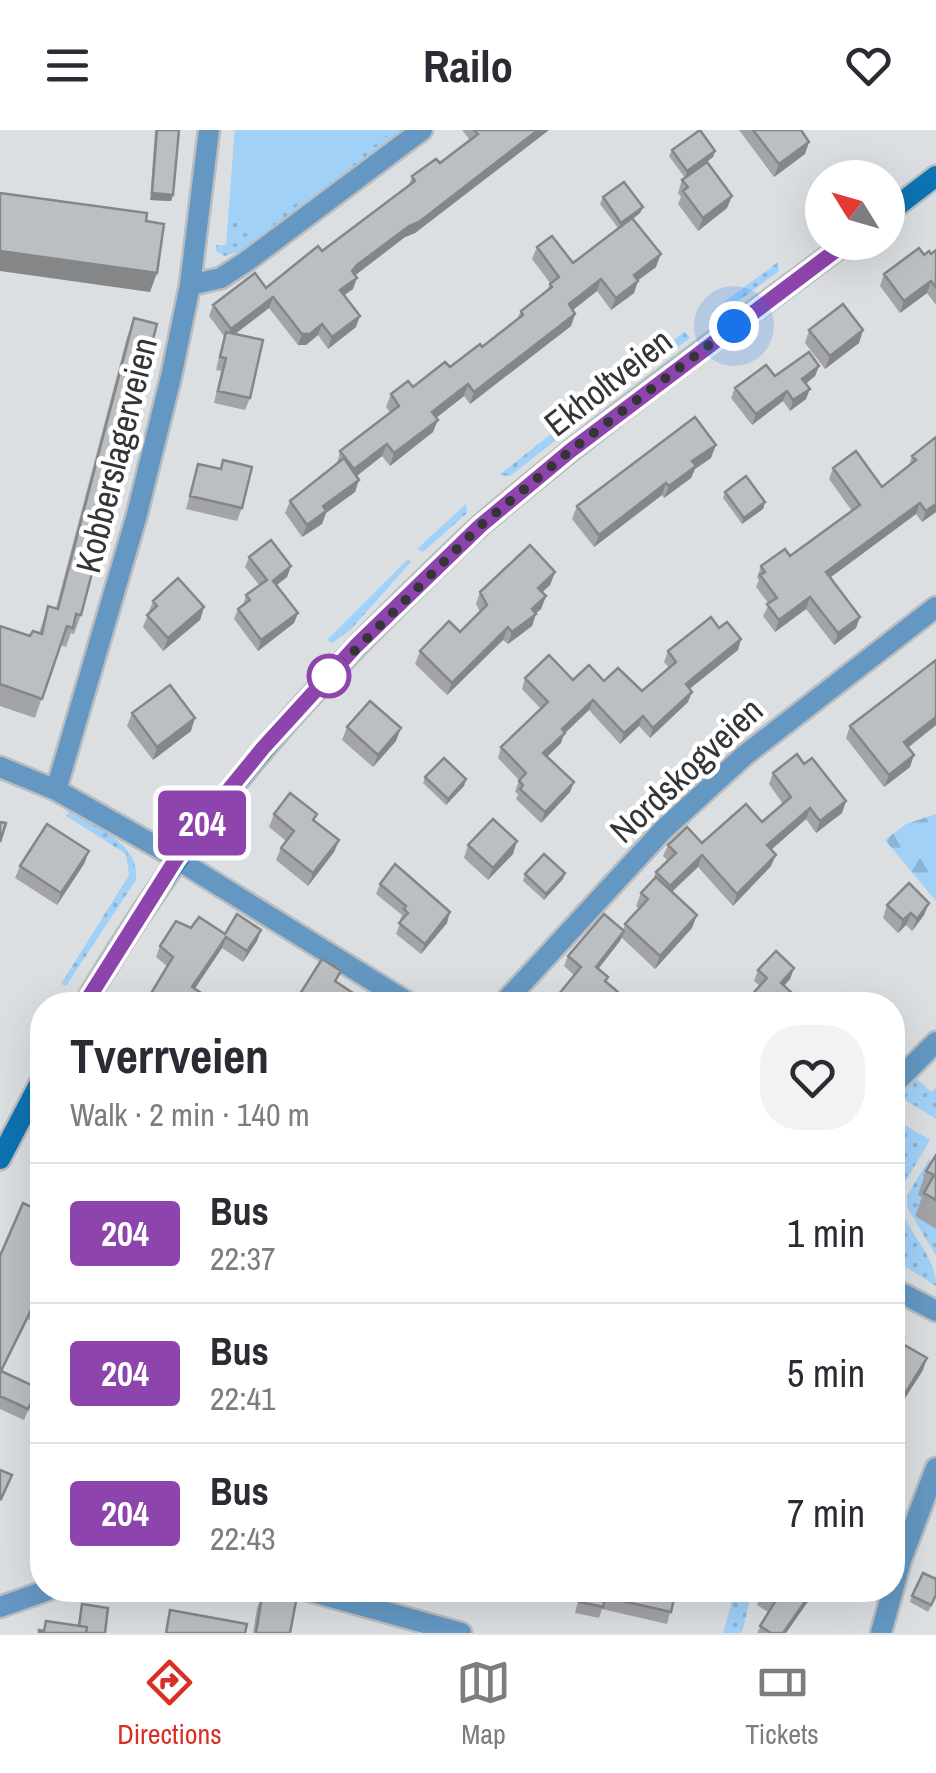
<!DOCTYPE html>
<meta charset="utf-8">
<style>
:root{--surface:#fff;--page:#f2f2f3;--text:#2b2b33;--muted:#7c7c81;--line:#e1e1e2;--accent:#d93025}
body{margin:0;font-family:"Archivo Narrow",sans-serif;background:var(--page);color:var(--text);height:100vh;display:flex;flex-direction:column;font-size:38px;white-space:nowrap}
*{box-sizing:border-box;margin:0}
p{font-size:32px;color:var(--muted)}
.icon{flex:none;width:55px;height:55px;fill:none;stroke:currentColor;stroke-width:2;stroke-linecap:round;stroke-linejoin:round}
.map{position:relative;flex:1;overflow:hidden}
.side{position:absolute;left:30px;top:862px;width:875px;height:610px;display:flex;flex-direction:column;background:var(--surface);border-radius:40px;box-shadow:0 10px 40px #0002}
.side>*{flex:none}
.badge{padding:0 20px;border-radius:8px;font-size:35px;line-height:65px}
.needle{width:65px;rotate:307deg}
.controls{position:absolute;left:805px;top:30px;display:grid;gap:20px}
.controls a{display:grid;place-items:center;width:100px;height:100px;border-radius:50%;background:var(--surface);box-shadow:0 10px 40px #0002;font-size:50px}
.you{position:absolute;width:50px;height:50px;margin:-25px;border:8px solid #fff;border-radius:50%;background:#1a73e8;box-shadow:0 0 0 15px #1a73e833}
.map>.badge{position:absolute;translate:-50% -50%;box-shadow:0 0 0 5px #fff}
.round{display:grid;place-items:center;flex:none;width:105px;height:105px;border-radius:40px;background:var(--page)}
.headline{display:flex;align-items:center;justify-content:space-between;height:170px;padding:0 40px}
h1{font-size:48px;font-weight:700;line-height:75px}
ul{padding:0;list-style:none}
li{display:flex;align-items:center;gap:30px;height:140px;padding:0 40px;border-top:2px solid var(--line)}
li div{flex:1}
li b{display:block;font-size:38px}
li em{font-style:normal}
li .badge{min-width:110px;font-weight:700;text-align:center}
header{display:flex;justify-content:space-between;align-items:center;height:130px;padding:0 40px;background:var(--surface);font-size:45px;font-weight:700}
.tabs{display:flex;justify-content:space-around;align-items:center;height:140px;border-top:2px solid var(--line);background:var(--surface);font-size:28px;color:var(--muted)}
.tabs a{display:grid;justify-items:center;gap:5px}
.tabs .current{color:var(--accent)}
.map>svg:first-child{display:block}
</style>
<header><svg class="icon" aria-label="menu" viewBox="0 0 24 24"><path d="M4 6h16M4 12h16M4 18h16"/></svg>Railo<svg class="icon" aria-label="heart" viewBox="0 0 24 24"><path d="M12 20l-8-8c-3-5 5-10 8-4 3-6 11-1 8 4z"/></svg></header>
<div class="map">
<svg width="936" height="1503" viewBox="0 0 936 1503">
<defs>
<pattern id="grass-dots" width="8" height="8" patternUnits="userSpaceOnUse" patternTransform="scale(2.5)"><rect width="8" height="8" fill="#a2d1f8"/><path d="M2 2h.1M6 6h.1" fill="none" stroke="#8cb4d5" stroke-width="1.8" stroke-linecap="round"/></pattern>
<pattern id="forest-firs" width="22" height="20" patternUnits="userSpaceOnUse" patternTransform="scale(2.5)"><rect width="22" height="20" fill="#a2d1f8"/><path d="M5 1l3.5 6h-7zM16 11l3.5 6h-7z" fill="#8cb4d5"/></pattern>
</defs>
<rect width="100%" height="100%" fill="#dcdfe2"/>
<path fill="url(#grass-dots)" d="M235 0H405L260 108 241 121 225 126 216 121V115H226Z
M778 132 779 141 721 184 712 181Z
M684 202 690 208 643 243 636 238Z
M626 245 628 254 510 346 499 345Z
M466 374 467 383 423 422 417 419Z
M408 429 411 432 351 499 332 513 327 510Z
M70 680C96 697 140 713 136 750L66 856 61 854 129 745 126 724 66 686Z
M917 949 931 962 936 958V989L899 966Z
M893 988 930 1010 898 1064C901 1100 936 1121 936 1156L893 1129Z
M929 1029 936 1033 925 1069 915 1086 936 1099V1126L907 1077V1066Z
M735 1460H752L742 1503H723Z"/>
<path fill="url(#forest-firs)" d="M936 684V771L885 710 906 694Z"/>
<path fill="#a2d1f8" d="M235 0H394L259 101 228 89Z"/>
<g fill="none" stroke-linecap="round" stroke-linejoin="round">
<defs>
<path id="street" d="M190 155 221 148 247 131 422 0
M0 637 56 660 159 718 412 875
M56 660 136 388 171 247 190 155 209 0
M502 875 663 700 745 625 936 477
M892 956 936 912
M892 1158 936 1181
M306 1460 461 1503
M0 1477 48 1460
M881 1503 901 1430 936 1338"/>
<path id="secondary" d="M888 83 936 46
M84 875C175 720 277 593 406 467 431 443 456 417 482 394 599 294 724 204 847 112
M0 1029 42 949"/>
</defs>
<use href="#street" stroke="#babdc0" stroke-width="25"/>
<use href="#secondary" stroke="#babdc0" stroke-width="25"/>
<use href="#street" stroke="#6498c3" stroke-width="20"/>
<use href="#secondary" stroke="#0d73b2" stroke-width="20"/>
</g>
<path fill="#a2a4a7" d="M155 0H179L173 65 171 71 150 70Z
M462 0H549L415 103 405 107 355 145 353 159 344 165 356 197 328 219 318 205 306 215H298L269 178 235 204 250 268 245 280 214 273 221 241 216 240 224 206 209 186 213 175 266 158 322 121 409 55 412 46 440 33 470 10Z
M739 0H801L809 12 805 24 774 47Z
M672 20 715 21 713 27 707 32 732 66 727 78 698 101 678 74 681 67 678 63 682 50 685 48 669 26Z
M603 67 643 77 640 83 633 89 656 137 638 150 634 163 611 180 597 161 573 180 575 184 571 196 470 274 464 266 436 288 433 302 390 336 382 326 357 346 355 362 326 383 322 394 302 407 285 383 290 371 337 334 340 321 390 282 386 277 391 264 413 257 450 237 482 217 517 189 521 181 547 161 550 153 532 129 537 117 573 133 618 98 600 74Z
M936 120V175L927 163 900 183 880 156 884 144 924 125 931 124Z
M134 188 81 485 74 504 71 503 66 517 60 515 35 588 0 576V496L30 506 39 503 48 476 56 478 127 207Z
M809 200H863L859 213 825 239 805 213Z
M819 236 815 246 806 254V269L790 281 783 271 752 295 731 268 735 258Z
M936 307V382L922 392 916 384 830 448 856 498 834 515 806 479 775 502 763 486 769 474 756 457 759 450 757 448 761 436 790 426 852 381 829 349 833 338 882 357 909 336 912 326Z
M711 328 695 339 691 348 664 368 662 365 594 417 572 389 577 376Z
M223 330 242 378 237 391 186 379 198 334 220 339Z
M725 362 765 372 763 379 742 394 723 368Z
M249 427 291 436 287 447 277 455 298 483 294 493 258 521 234 489 238 479 243 475 246 465 259 455 245 437Z
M555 442 550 455 542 462 546 466 541 479 536 483 532 496 508 514 503 510 447 565 415 534 420 521 460 502 480 482 476 474 480 462Z
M153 471 204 477 200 490 163 521 143 497Z
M719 498 741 509 738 520 689 559 688 572 650 608 639 596 620 614 589 580 564 604 561 613 547 626 574 652 570 662 541 693 516 669 518 664 515 662 519 650 498 628 501 617 541 579 522 559 525 548 604 551 642 561 669 538 664 532 668 521Z
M936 530V595L908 618 910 637 884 657 846 608 850 596Z
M132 583 191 601 153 630 127 596Z
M347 597 396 611 373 637 342 610Z
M804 634 846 671 842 683 816 703 806 689 771 720V736L733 776 698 737 672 762 692 798 655 839 622 808 598 839 608 847 606 852 618 862 614 872 611 875H550L574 845 564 836 568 826 623 800 625 794 639 779 636 776 641 763 653 750 656 742 668 731 663 726 668 715 702 713 762 692 783 674 769 654 773 643Z
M425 647 466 649 464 656 446 675 423 653Z
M274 684 315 691 339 710 334 722 308 756 276 730 281 718 286 711 269 697Z
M468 715 513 724 488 750 464 728Z
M89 721 84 734 57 775 15 748 20 736Z
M565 743 563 749 544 770 523 751 525 744Z
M380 754 447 793 421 824 396 804 401 791 400 790 402 785 376 764Z
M887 775 924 785 912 801 906 795 898 803 883 788Z
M191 798 225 804 261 800 257 811 243 832 222 818 195 859 156 827 160 816Z
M794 838 790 849 784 856 805 875H745L747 870 760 856 754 851 758 840Z
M936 1025V1099L915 1086 922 1067 918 1065 926 1041Z
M42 1082V1196L28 1189 2 1241 38 1258 24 1290 0 1279V1126Z
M892 1201 904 1208 902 1213 923 1240 900 1276 892 1272Z
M936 1445V1467L928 1482 910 1472 912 1466 935 1449Z
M532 1460H676L667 1494 602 1479 599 1488 575 1483 578 1471Z
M816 1460 786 1503H757L768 1482 757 1475 761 1463Z
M262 1466 290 1503H253L257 1478Z"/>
<path fill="#848688" d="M538 0H549L415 103 405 107 353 147 352 141 357 135Z
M809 12 805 24 774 47 779 34Z
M715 21 713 27 685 48 687 41Z
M152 63 173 65 171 71 150 70Z
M732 66 727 78 698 101 703 88Z
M643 77 640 83 619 99 621 93Z
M0 121 157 143 150 162 0 141Z
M661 124 656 137 629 157 634 145Z
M357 148 353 159 336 171 340 160Z
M601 149 597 161 564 187 569 174Z
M638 151 634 163 611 180 616 168Z
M931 151 927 163 900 183 904 171Z
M273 167 269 178 227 210 231 199Z
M575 184 571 196 470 274 474 262Z
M360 186 356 197 328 219 332 207Z
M322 194 318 205 306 215H298L302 204Z
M863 200 859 213 825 239 830 226Z
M819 236 815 246 799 259 802 249Z
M468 254 464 266 427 295 432 282Z
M810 259 806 269 790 281 793 270Z
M787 261 783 271 752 295 756 284Z
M438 290 433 302 390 336 394 323Z
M387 314 382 326 350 351 354 339Z
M716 315 711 328 695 339 691 348 664 368 669 356 692 331Z
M359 350 355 362 326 383 322 394 302 407 307 395 323 376Z
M666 353 662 365 594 417 599 405Z
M765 372 763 379 742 394 744 388Z
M920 373 916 384 821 454 826 442Z
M936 374V382L922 392 926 381Z
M291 436 287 447 269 461 273 451Z
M555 442 550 455 534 470 538 458Z
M546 466 541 479 534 485 536 484 532 496 508 514 512 502 532 479Z
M810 467 806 479 775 502 779 490Z
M204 477 200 490 163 521 168 508Z
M298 483 294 493 258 521 261 510Z
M860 487 856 498 834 515 838 503Z
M508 497 503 510 447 565 452 553Z
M741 509 738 520 682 565 686 554Z
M692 562 688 572 650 608 653 598Z
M593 570 589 580 564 604 561 613 540 634 543 623 562 599Z
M643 586 639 596 620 614 624 603Z
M936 587V595L899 624 904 612Z
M195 588 191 601 153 630 157 617Z
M401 598 396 611 373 637 378 625Z
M914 625 910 637 884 657 889 645Z
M466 649 464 656 446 675 448 669Z
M574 652 570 662 541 693 545 682Z
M846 671 842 683 816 703 820 691Z
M810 678 806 689 763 727 767 715Z
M339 710 334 722 308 756 313 743Z
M517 711 513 724 488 750 493 738Z
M89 721 84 734 57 775 61 763Z
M702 725 698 737 665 768 670 756Z
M776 725 771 736 733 776 737 764Z
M565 743 563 749 544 770 546 764Z
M929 773 924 785 912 801 917 789Z
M450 782 447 793 421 824 425 814Z
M911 783 906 795 898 803 903 790Z
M697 785 692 798 655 839 660 826Z
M261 800 257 811 243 832 247 821Z
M624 801 620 811 592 847 596 837Z
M226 807 222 818 188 868 192 857Z
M794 838 790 849 777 864 781 853Z
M618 862 614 872 611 875H605Z
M927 1228 923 1240 900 1276 904 1265Z
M813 1460H816L786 1503H783Z"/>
<path fill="#bcbfc2" stroke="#848688" stroke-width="2.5" d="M157 0H179L173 65 152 63Z
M474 0H538L419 92 409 96 357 135 352 141 357 148 340 160 360 186 332 207 322 194 310 204H302L273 167 231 199 213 175 255 143 266 158 318 116 322 121 415 51 412 46 436 29 440 33 478 4Z
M700 0 715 21 687 41 672 20Z
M753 0H801L809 12 779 34Z
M707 32 732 66 703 88 683 61 688 57 682 50Z
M624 52 643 77 621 93 603 67Z
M0 63 147 83 146 91 164 94 157 143 0 121Z
M632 88 661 124 634 145 638 151 616 168 601 149 569 174 575 184 474 262 468 254 432 282 438 290 394 323 387 314 354 339 340 321 399 276 391 264 408 251 413 257 445 232 450 237 480 214 482 217 523 185 521 181 552 157 550 154 559 147 537 117 552 106 573 133Z
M919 118 924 125 929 121 931 124 936 120V157L931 151 904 171 884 144Z
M843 174 863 200 830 226 809 200Z
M134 188 157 194 81 485 76 484 73 498 67 496 42 569 0 554V496L30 506 33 501 42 504 48 476 58 479Z
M226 202 263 210 250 268 218 261 226 228 220 227Z
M809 222 819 236 802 249 810 259 793 270 787 261 756 284 735 258 766 235 775 246Z
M695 287 716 315 692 331 696 336 669 356 666 353 599 405 577 376Z
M936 307V374L926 381 920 373 826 442 860 487 838 503 810 467 779 490 767 474 777 468 760 445 765 442 761 436 785 419 790 426 860 375 833 338 856 321 882 357 916 330 912 326Z
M344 328 359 350 323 376 326 381 307 395 290 371Z
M223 330 252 337 242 378 190 366 198 334 221 339Z
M746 346 765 372 744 388 725 362Z
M271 410 291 436 273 451 298 483 261 510 238 479 250 470 246 465 267 450 249 427Z
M530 415 555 442 538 458 546 466 532 479 536 484 512 502 508 497 452 553 420 521 449 491 460 502 487 475 480 462Z
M178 448 204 477 168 508 147 485 157 476 153 471Z
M711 487 719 498 727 492 741 509 686 554 692 562 653 598 643 586 624 603 593 570 562 599 565 603 543 623 574 652 545 682 520 659 523 655 519 651 526 643 501 617 548 572 525 548 549 525 573 550 589 535 604 551 618 538 642 561 676 532 668 521Z
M936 530V587L904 612 914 625 889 645 850 596Z
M170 555 195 588 157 617 132 583Z
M370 571 401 598 378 625 347 597Z
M797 624 804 634 812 628 846 671 820 691 810 678 767 715 776 725 737 764 702 725 670 756 656 742 676 723 668 715 687 697 702 713 746 674 762 692 791 667 773 643Z
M444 628 466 649 448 669 425 647Z
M290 663 317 684 313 690 339 710 313 743 281 718 294 701 274 684Z
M493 689 517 711 493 738 468 715Z
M0 692 6 693 0 712Z
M47 694 89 721 61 763 20 736Z
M544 724 565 743 546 764 525 744Z
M395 734 450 782 425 814 399 793 408 783 404 779 406 776 380 754Z
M656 747 697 785 660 826 625 794 648 769 641 763Z
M909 753 929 773 917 789 911 783 903 790 887 775Z
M237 784 261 800 247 821 226 807 192 857 201 863 194 875H144L173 827 160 816 176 791 191 798 199 787 225 804Z
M604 784 624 801 596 837 608 847 605 851 618 862 605 875H550L581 837 568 826Z
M776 821 794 838 781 853 805 875H752L747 870 767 848 758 840Z
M322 829 341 841 335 851 371 875H293Z
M533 868 541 875H527Z
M936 1025V1070L924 1063 934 1045 926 1041Z
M23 1073 42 1082V1183L32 1178 1 1241 38 1258 28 1279 0 1266V1126Z
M892 1201 904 1208 901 1213 927 1228 904 1265 892 1257Z
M892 1317 899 1321 892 1331Z
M0 1340 12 1345 1 1369 0 1368Z
M923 1443 936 1449V1465L931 1475 912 1466Z
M582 1460H676L671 1482 605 1467 603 1477 580 1472Z
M763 1460H813L783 1503H771L760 1496 775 1472 761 1463Z
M262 1466 296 1471 290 1503H256Z
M82 1474 108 1478 105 1503H86L87 1497 79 1496Z
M170 1480 247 1494 245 1503H166Z
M46 1491 87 1497 86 1503H39V1500L44 1501Z"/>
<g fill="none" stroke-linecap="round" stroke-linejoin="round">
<defs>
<path id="line" d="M84 875 176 729 210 683 263 618 356 516 480 396 570 321 847 112"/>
</defs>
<use href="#line" stroke="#fff" stroke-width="22"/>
<use href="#line" stroke="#8e44ad" stroke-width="15"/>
<path stroke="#343536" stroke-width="10" stroke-dasharray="0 18" d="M329 546 480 396 570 321 734 196"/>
</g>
<circle fill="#fff" stroke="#8e44ad" stroke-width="5" cx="329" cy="546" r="20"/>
<g text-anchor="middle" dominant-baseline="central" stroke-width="9" stroke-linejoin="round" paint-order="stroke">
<g font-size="35" fill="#343536" stroke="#fff">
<text transform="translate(608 252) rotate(-38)">Ekholtveien</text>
<text transform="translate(116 325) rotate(-76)">Kobberslagerveien</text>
<text transform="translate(686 640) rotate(-43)">Nordskogveien</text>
</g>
</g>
</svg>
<div class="controls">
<a><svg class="needle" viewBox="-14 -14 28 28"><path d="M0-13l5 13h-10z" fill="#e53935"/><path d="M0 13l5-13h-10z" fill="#7c7c81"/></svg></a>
</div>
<div class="you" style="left:734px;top:196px"></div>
<b class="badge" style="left:202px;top:693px;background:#8e44ad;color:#fff">204</b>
<section class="side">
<div class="headline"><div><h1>Tverrveien</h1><p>Walk · 2 min · 140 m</p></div><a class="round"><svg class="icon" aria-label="heart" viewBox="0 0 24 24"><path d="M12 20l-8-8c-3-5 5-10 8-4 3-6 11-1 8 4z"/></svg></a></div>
<ul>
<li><span class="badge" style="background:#8e44ad;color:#fff">204</span><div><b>Bus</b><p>22:37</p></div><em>1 min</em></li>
<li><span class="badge" style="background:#8e44ad;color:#fff">204</span><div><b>Bus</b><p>22:41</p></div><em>5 min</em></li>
<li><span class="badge" style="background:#8e44ad;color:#fff">204</span><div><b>Bus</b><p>22:43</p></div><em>7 min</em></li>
</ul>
</section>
</div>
<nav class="tabs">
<a class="current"><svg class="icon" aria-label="directions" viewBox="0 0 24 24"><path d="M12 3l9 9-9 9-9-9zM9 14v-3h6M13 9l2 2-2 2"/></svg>Directions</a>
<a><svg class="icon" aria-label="map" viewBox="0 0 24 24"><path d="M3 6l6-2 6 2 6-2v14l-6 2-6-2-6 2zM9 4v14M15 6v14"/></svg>Map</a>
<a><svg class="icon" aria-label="tickets" viewBox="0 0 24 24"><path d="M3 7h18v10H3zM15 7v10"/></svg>Tickets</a>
</nav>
